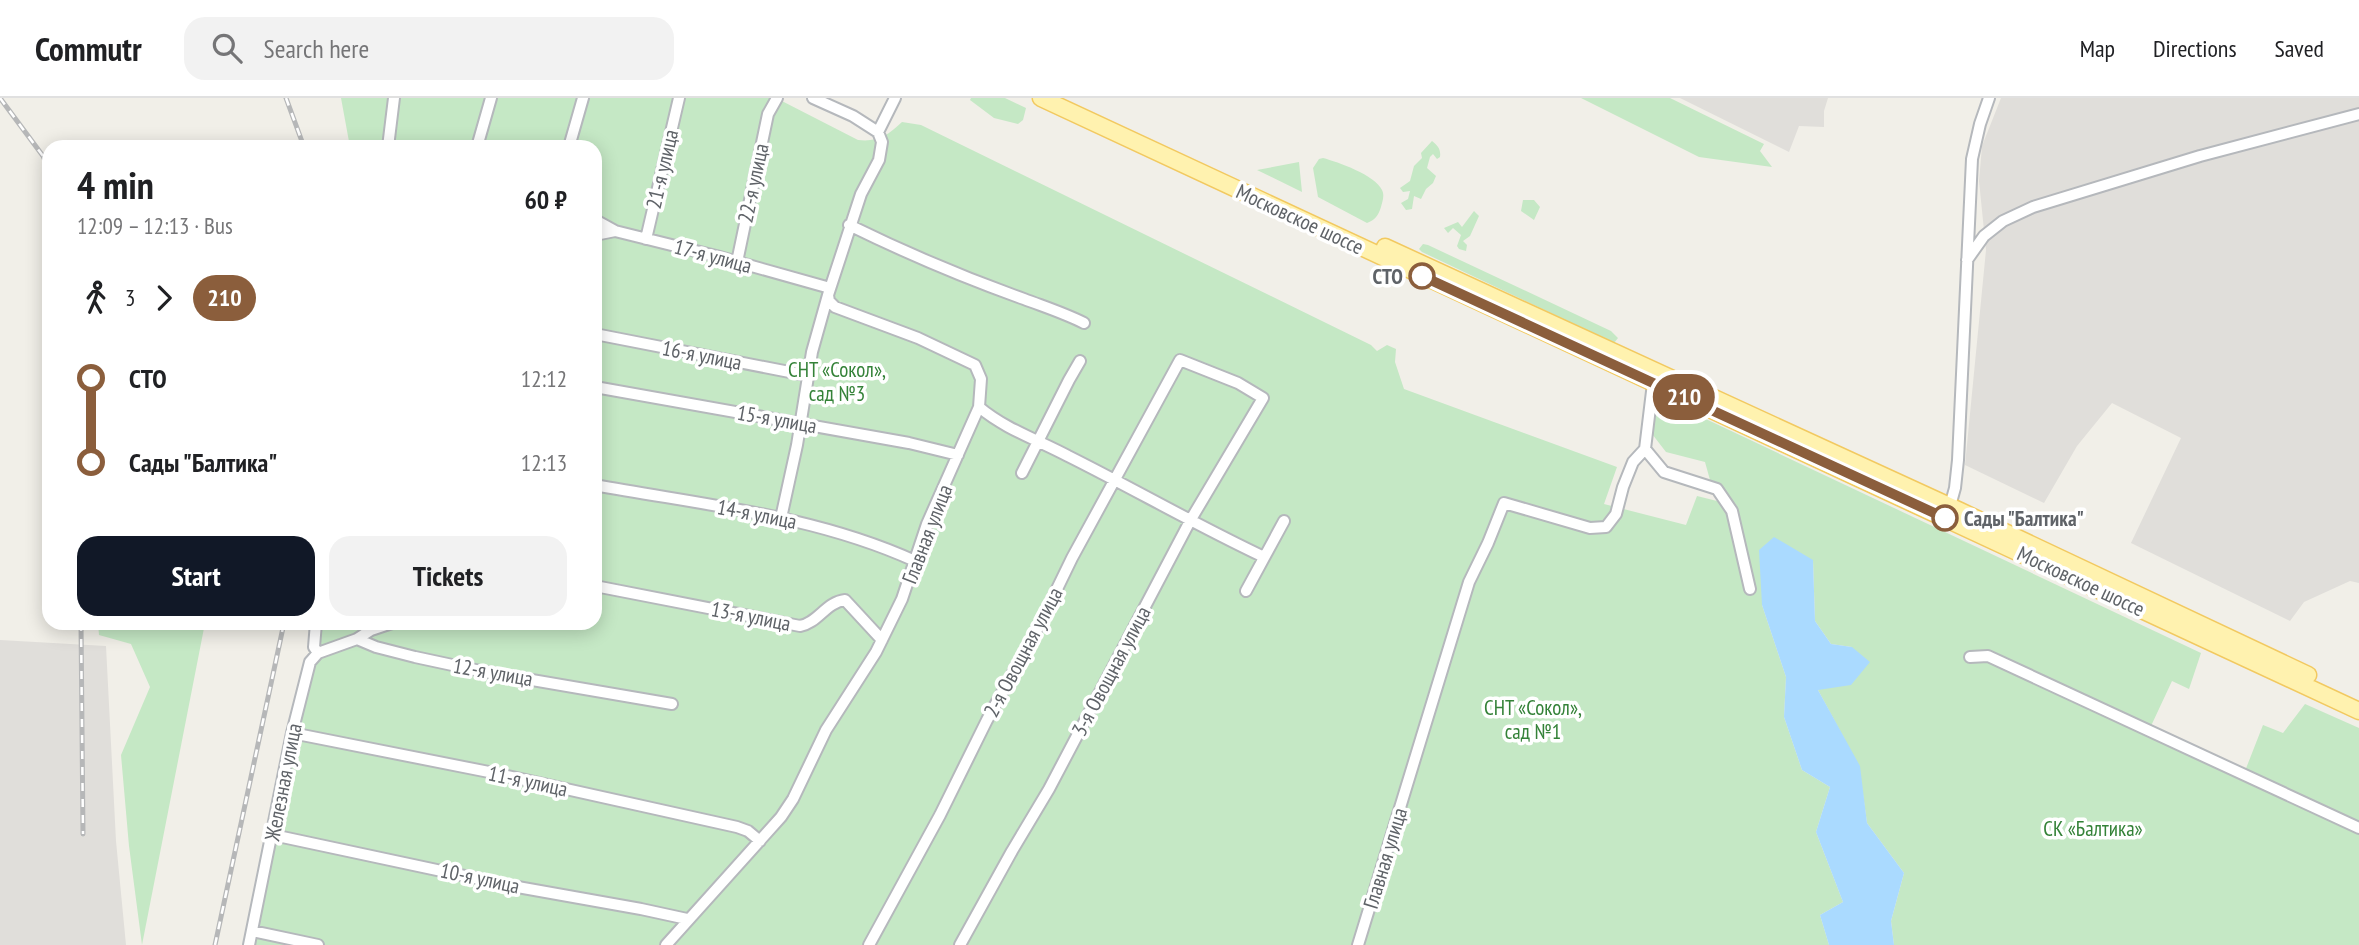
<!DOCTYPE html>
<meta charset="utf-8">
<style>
:root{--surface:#fff;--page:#f2f2f2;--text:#202124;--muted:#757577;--line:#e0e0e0;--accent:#111827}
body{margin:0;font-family:"PT Sans Narrow",sans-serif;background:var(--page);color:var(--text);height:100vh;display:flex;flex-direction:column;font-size:26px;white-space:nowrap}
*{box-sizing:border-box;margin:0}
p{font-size:23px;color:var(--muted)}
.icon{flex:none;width:38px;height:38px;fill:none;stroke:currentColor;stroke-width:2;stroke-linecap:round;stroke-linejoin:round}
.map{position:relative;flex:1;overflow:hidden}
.drawer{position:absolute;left:42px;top:42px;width:560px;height:490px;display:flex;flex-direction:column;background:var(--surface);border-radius:21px;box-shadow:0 4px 18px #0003}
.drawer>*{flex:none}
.badge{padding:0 14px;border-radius:23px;font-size:24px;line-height:46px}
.map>.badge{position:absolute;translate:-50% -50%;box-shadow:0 0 0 4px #fff}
.legs{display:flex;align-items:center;gap:10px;height:77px;padding:0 35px;font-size:23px}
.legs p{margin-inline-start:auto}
.headline{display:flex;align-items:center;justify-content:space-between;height:119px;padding:0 35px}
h1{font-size:38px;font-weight:800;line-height:52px}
.action{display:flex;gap:14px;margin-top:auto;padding:14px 35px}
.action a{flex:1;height:80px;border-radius:21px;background:var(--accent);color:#fff;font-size:28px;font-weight:800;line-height:80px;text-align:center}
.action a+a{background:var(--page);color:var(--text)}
ul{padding:0 35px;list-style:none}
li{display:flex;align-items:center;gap:24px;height:84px;font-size:26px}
li i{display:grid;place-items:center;width:10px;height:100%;margin:0 9px;background:currentColor}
li i::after{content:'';width:18px;height:18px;margin:-9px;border:5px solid;border-radius:50%;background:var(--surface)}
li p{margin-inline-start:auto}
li:first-child i{background:linear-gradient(#0000 50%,currentColor 0)}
li:last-child i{background:linear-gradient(currentColor 50%,#0000 0)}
header{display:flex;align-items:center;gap:42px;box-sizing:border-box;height:98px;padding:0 35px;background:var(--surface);border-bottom:2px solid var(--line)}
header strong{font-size:33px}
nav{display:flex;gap:38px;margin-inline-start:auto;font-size:24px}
.search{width:490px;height:63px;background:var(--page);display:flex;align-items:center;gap:18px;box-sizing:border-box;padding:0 24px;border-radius:21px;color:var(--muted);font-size:26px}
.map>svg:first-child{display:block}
</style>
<header>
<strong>Commutr</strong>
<div class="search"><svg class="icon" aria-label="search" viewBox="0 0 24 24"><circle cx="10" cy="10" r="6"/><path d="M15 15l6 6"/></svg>Search here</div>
<nav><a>Map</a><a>Directions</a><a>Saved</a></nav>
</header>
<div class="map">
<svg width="2359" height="847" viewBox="0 0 2359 847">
<rect width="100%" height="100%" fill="#f1efe8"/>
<path fill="#e0deda" d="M1680 0H1828L1824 13V29L1799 28 1789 54Z
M2001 0H2359V485L2350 483 2304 504 2290 523 2131 445 2181 340 2112 305 2077 348 2044 405 1965 367 1986 152 1979 83 1982 48Z
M0 542 106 548 116 743 126 847H0Z"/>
<path fill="#c5e8c5" d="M341 0H776L858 42C878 44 887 38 902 24L921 27 1371 247 1377 253 1387 247 1396 251 1395 264 1404 291 1617 369 1604 406 1686 427 1697 398 1737 408 1719 386 1710 382 1705 364 1666 354 1649 332 1652 310 1693 315 2201 555 2189 591 2172 583 2151 628 2245 673 2263 627 2283 635 2305 606 2359 630V847H1894L1891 823 1904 775 1867 725 1859 668 1818 592 1852 549 1831 546 1815 523 1813 462 1762 507 1786 579 1784 619 1802 672 1830 689 1816 734 1843 804 1820 817 1829 847H246L316 525H595V49H350Z
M971 0H1005L1026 10 1023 22 1018 26 994 20 970 2Z
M1581 0H1670L1764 46 1760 53 1772 69 1699 59Z
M1432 43C1438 48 1441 51 1440 59L1437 61 1433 56 1430 59 1427 70 1436 78 1433 85 1426 91 1421 101 1414 98 1412 111 1406 112 1401 105 1408 101 1410 93 1403 94 1400 90 1410 83 1414 68 1422 60 1421 55Z
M1323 60C1338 64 1375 77 1382 92 1385 98 1382 104 1381 109 1378 118 1375 122 1367 125L1318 99 1313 70 1319 61Z
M1299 64 1302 94 1257 72Z
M1523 102H1534L1540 109 1534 122 1521 113Z
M1474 113 1479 118 1470 138 1463 143 1467 147 1466 153 1459 151 1457 148 1461 137 1453 130 1448 135 1444 130 1458 124 1462 129Z
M1423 146 1428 147 1611 233 1618 240 1614 245 1422 154 1419 151Z
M98 525H205L142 847 129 748 121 657 150 589 131 546 99 537Z"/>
<path fill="#aadaff" d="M1774 439 1813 462 1815 523 1831 546 1852 549 1870 564 1851 587 1818 592 1860 668 1867 725 1904 775 1891 823 1894 847H1829L1820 817 1843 804 1816 734 1830 689 1802 672 1784 619 1786 579 1762 507 1759 452Z"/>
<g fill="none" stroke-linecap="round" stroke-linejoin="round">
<defs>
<path id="street" d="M813 0 853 18 878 34
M388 49 394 0
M477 49 491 0
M569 49 583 0
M595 122 615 133
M849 127C906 155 965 180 1024 201 1045 209 1064 215 1084 225
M595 137 615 133 716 158 830 190
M646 141 679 0
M1967 162 1984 138 2003 123 2033 109 2200 58 2359 16
M737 164 768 16 777 0
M595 236 810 278
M595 289 909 345 958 357
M979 309C1005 331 1038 342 1068 358 1134 391 1198 428 1264 459
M1645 351 1664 374 1717 391 1732 413 1750 491
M1022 375 1069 282 1080 263
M595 387C703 407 814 417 915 463
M1950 408 1955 390 1958 362 1972 61 1980 26 1989 0
M781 420 797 347 812 254 828 197
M595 488 800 528C818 525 826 504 845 502L882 542
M1246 493 1284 423
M357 541 371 532 392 525
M318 555 357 541 376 549 415 559 485 574 672 606
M1970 559 1988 558 2359 730
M292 635 494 675 737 729 748 733 760 743
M273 737 512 788 641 811 687 821
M252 833 318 847
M249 847 292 635 310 564 318 555 314 549 316 525
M666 847 781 719 793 701 826 632 876 554 902 501 927 426 979 309 981 281 975 267 918 240 835 209 829 203 828 197 861 96 879 62 882 44 878 34 895 0
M869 847 940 717 987 622 1040 526 1072 460 1180 262 1238 285 1263 300 1190 423 1049 691 1012 753 960 847
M1358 847 1469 484 1488 445 1504 405 1590 430 1606 429 1616 416 1623 389 1633 364 1645 351 1653 285"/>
<path id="primary" d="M1041 0 2359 613
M1385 149 1960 413 2308 577"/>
</defs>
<use href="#street" stroke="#b5b8bc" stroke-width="14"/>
<use href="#primary" stroke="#f2c960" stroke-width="19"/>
<use href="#street" stroke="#fff" stroke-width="10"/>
<use href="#primary" stroke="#fff2af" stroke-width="16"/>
<defs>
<path id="rail" d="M0 0 43 58 49 71
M286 0 304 49
M81 525 83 736
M215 847 284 525"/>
</defs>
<use href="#rail" stroke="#b6b7b8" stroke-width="5"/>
<use href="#rail" stroke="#fff" stroke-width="2.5" stroke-dasharray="8" stroke-linecap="butt"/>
</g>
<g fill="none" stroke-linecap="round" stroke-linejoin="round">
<defs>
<path id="line-1" d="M1422 178 1945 420"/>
</defs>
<use href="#line-1" stroke="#fff" stroke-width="16"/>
<use href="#line-1" stroke="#8b5e3c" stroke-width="10"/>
</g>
<g fill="#fff" stroke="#8b5e3c" stroke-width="3.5">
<circle cx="1422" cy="178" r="12"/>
<circle cx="1945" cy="420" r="12"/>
</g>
<g text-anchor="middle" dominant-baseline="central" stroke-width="7" stroke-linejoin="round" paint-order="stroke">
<g font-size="21" fill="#5f6368" stroke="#fff">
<text transform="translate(662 71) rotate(-77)">21-я улица</text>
<text transform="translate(753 85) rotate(-78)">22-я улица</text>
<text transform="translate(1300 121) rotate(25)">Московское шоссе</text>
<text transform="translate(713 158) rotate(15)">17-я улица</text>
<text transform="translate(702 257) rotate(11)">16-я улица</text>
<text transform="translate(777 321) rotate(10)">15-я улица</text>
<text transform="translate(757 416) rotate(11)">14-я улица</text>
<text transform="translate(927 436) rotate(-69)">Главная улица</text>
<text transform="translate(2081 483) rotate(25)">Московское шоссе</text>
<text transform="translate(751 518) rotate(11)">13-я улица</text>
<text transform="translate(1023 554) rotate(-62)">2-я Овощная улица</text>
<text transform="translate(1111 573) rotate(-62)">3-я Овощная улица</text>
<text transform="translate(493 574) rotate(10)">12-я улица</text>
<text transform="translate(528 683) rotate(12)">11-я улица</text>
<text transform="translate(283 684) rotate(-79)">Железная улица</text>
<text transform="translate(1385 760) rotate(-73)">Главная улица</text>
<text transform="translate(480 780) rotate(12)">10-я улица</text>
</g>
<g font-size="21" font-weight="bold" fill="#5f6368" stroke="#fff" text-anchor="end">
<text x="1403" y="178">СТО</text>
<text x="1964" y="420" text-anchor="start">Сады "Балтика"</text>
</g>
<g font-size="21" fill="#348238" stroke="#fff">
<text x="837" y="271">СНТ «Сокол»,<tspan x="837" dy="24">сад №3</tspan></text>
<text x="1533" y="609">СНТ «Сокол»,<tspan x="1533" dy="24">сад №1</tspan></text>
<text x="2093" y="730">СК «Балтика»</text>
</g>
</g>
</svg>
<b class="badge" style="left:1684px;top:299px;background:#8b5e3c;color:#fff">210</b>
<section class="drawer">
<div class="headline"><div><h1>4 min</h1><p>12:09 – 12:13 · Bus</p></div><b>60 ₽</b></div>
<div class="legs"><svg class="icon" aria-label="walk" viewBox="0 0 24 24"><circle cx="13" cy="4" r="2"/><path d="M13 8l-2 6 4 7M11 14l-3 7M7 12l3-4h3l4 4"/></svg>3<svg class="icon" aria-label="forward" viewBox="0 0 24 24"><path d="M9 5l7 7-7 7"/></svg><b class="badge" style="background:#8b5e3c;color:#fff">210</b></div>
<ul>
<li><i style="color:#8b5e3c"></i><b>СТО</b><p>12:12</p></li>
<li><i style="color:#8b5e3c"></i><b>Сады &quot;Балтика&quot;</b><p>12:13</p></li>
</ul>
<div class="action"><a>Start</a><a>Tickets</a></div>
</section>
</div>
